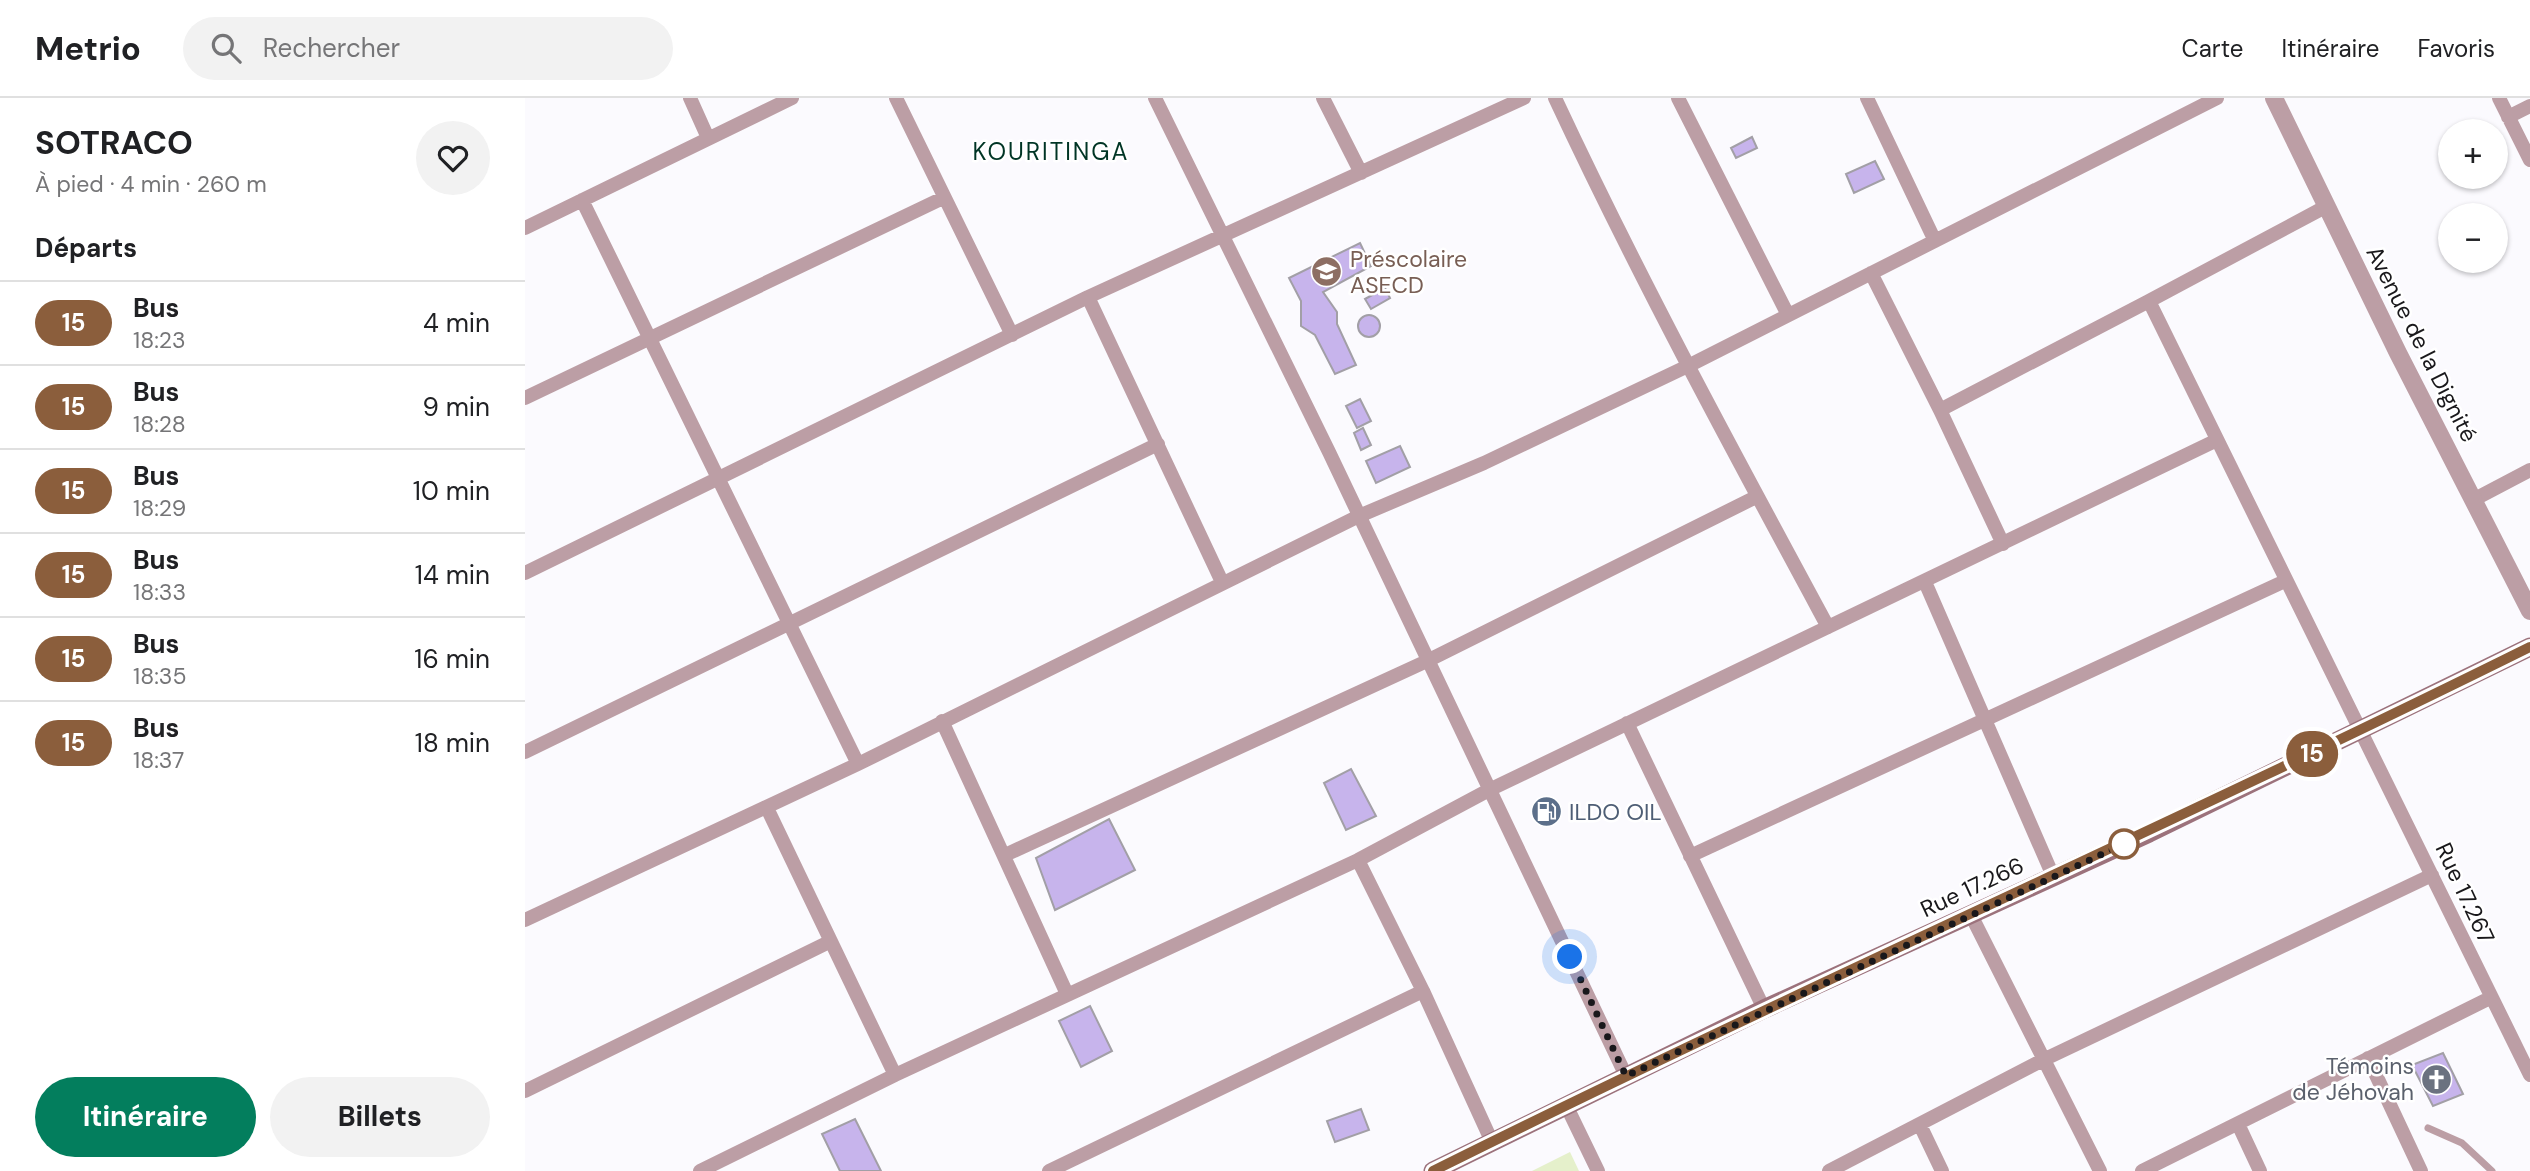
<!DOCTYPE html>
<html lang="fr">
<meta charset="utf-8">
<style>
:root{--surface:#fff;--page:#f2f2f2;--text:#202124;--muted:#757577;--line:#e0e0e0;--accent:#037e5d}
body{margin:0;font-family:"DM Sans",sans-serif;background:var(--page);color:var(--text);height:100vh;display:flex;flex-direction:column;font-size:26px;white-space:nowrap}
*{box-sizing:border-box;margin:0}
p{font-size:23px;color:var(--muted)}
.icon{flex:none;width:38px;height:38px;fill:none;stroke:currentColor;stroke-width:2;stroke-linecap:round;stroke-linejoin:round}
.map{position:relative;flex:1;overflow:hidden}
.panel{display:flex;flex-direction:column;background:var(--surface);width:525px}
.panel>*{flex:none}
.badge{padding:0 14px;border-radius:23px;font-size:24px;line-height:46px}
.tools{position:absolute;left:1913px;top:21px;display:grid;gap:14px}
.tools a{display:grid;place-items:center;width:70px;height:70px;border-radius:50%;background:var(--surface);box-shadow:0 2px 5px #0004;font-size:35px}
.you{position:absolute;width:35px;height:35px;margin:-18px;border:5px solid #fff;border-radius:50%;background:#1a73e8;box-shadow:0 0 0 10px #1a73e833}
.map>.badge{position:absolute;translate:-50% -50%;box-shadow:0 0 0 4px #fff}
h2{padding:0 35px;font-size:26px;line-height:63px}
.round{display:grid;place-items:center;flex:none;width:74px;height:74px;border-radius:37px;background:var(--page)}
.overview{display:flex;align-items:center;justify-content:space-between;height:119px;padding:0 35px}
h1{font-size:33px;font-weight:700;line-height:52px}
.primary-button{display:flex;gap:14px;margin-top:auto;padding:14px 35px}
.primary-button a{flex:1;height:80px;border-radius:42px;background:var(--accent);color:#fff;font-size:28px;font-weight:700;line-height:80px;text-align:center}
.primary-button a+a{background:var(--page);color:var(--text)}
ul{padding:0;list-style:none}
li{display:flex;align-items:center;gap:21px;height:84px;padding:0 35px;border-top:2px solid var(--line)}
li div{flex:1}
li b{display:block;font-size:26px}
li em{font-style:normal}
li .badge{min-width:77px;font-weight:700;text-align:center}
header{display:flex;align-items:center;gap:42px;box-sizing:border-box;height:98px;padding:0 35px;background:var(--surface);border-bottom:2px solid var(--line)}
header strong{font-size:33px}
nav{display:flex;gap:38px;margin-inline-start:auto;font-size:24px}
.search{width:490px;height:63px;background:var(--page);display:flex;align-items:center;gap:18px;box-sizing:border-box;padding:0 24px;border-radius:38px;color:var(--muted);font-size:26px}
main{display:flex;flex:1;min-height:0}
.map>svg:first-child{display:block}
</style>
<header>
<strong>Metrio</strong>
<div class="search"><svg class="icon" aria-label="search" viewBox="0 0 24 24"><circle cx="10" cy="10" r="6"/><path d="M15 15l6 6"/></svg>Rechercher</div>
<nav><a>Carte</a><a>Itinéraire</a><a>Favoris</a></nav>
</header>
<main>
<section class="panel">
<div class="overview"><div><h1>SOTRACO</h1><p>À pied · 4 min · 260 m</p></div><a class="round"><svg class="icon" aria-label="heart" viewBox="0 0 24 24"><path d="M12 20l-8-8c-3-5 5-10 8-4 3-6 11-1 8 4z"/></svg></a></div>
<h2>Départs</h2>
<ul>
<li><span class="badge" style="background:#8b5e3c;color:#fff">15</span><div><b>Bus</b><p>18:23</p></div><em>4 min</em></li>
<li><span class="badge" style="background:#8b5e3c;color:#fff">15</span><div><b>Bus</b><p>18:28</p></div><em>9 min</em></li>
<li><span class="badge" style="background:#8b5e3c;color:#fff">15</span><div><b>Bus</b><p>18:29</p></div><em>10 min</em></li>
<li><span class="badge" style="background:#8b5e3c;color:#fff">15</span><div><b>Bus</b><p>18:33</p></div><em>14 min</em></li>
<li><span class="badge" style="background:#8b5e3c;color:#fff">15</span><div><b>Bus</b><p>18:35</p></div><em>16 min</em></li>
<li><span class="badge" style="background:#8b5e3c;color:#fff">15</span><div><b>Bus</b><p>18:37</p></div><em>18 min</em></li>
</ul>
<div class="primary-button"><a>Itinéraire</a><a>Billets</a></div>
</section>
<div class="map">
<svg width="2005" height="1073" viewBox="0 0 2005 1073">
<rect width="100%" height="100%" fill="#fbfafe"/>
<path fill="#e5f0cb" d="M1045 1054 1054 1073H1007Z"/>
<path fill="#c7b4ec" stroke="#a29fa6" stroke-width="2" d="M1227 39 1232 50 1211 60 1206 50Z
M1350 63 1359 81 1329 95 1321 76Z
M835 145 846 168 798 194 812 214V226L831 267 810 276 790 237 776 228V203L764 180Z
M860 190 865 200 846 211 840 201Z
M833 228a11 11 0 1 1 22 0a11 11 0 1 1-22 0Z
M835 301 846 323 832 330 821 308Z
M838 330 846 347 836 352 829 335Z
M875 348 885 369 851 385 841 363Z
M826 671 851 718 821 732 799 685Z
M584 721 610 772 530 812 511 760Z
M565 908 587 953 556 969 534 923Z
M1918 955 1938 996 1908 1008 1887 967Z
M836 1011 844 1032 810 1044 802 1023Z
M330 1021 356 1073H315L297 1036Z"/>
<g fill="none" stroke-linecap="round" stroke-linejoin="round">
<path stroke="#bc9ea5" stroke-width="7" d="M1903 1030 1937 1045 1967 1073"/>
<path stroke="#bc9ea5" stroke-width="14" d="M165 0 183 40
M371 0 487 237
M630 0 804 354 1101 978
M798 0 836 75
M1030 0C1114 180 1209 355 1303 529
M1153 0 1263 217
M1342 0 1410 143
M1974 0 2005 62
M1983 19 2005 8
M57 102 333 666
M1802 108 1624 203 2005 977
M0 130 267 0
M1346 175 1415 312
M563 199 697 484
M0 300 418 100
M1948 402 2005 372
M1478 446 1415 312 1624 203
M0 475 563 199 999 0
M1400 484 1528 778
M417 623 542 896
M1102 625 1239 911
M0 654 633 346
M242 710 370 977
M480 757 902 563 1231 399
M1165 758 1760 483
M833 762 898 893 967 1044
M1446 817 1575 1073
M0 822 333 666 834 418 959 365 1165 267 1692 0
M1843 960 1896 1073
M0 993 304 844
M1041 1007 1073 1073
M1713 1026 1735 1073
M1395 1027 1417 1073
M175 1073 370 977 833 762 964 692 1690 343
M524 1073 898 893
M1304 1073 1518 962 1907 777
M1617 1073 1965 900"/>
<path stroke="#bc9ea5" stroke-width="18" d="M1749 0 1873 255 2005 513"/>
<path stroke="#9c727c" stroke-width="19" d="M908 1073 1239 911 1624 735 2005 549"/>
</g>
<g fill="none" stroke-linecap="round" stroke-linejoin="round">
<defs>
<path id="line" d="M908 1073C1271 892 1642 729 2005 549"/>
</defs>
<use href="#line" stroke="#fff" stroke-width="16"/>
<use href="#line" stroke="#8b5e3c" stroke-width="10"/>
<path stroke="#19181b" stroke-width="7" stroke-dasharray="0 12.6" d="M1045 859 1101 978 1599 746"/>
</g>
<defs>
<symbol id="school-disc" viewBox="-11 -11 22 22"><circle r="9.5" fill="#8d6e63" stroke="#fff"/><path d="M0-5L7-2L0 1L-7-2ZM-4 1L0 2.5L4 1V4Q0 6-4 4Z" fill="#fff"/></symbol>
<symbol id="fuel-disc" viewBox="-11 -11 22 22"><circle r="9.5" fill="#5c6f8a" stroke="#fff"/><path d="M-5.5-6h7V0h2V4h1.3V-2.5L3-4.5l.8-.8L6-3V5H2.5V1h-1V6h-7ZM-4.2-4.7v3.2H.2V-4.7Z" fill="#fff"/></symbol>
<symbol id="church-disc" viewBox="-11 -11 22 22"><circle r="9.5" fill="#6b7280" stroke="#fff"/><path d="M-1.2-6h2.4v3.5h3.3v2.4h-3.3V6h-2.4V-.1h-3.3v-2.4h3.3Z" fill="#fff"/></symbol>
</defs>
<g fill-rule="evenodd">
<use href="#school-disc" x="784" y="156" width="35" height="35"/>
<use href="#fuel-disc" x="1004" y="696" width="35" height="35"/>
<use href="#church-disc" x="1894" y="964" width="35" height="35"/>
</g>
<circle fill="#fff" stroke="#8b5e3c" stroke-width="3.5" cx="1599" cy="746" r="14"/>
<g text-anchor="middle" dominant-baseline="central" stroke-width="5" stroke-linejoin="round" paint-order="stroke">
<g font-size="23" fill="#785e54" stroke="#fff" text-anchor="start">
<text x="825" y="161">Préscolaire<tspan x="825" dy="26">ASECD</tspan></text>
</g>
<g font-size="23" fill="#19181b" stroke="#fff">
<text transform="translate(1897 246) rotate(63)">Avenue de la Dignité</text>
<text transform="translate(1447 789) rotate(-25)">Rue 17.266</text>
<text transform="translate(1940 795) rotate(65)">Rue 17.267</text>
</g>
<g font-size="23" fill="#4e5e75" stroke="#fff" text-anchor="start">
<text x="1044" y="714">ILDO OIL</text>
</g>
<g font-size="23" fill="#5b616d" stroke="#fff" text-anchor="end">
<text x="1889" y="968">Témoins<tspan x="1889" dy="26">de Jéhovah</tspan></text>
</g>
<g font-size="24" letter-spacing="2" fill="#003525" stroke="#fff">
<text x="526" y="53">KOURITINGA</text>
</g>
</g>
</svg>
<div class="tools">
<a>+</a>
<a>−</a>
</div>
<div class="you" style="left:1045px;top:859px"></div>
<b class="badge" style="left:1787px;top:656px;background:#8b5e3c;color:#fff">15</b>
</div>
</main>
